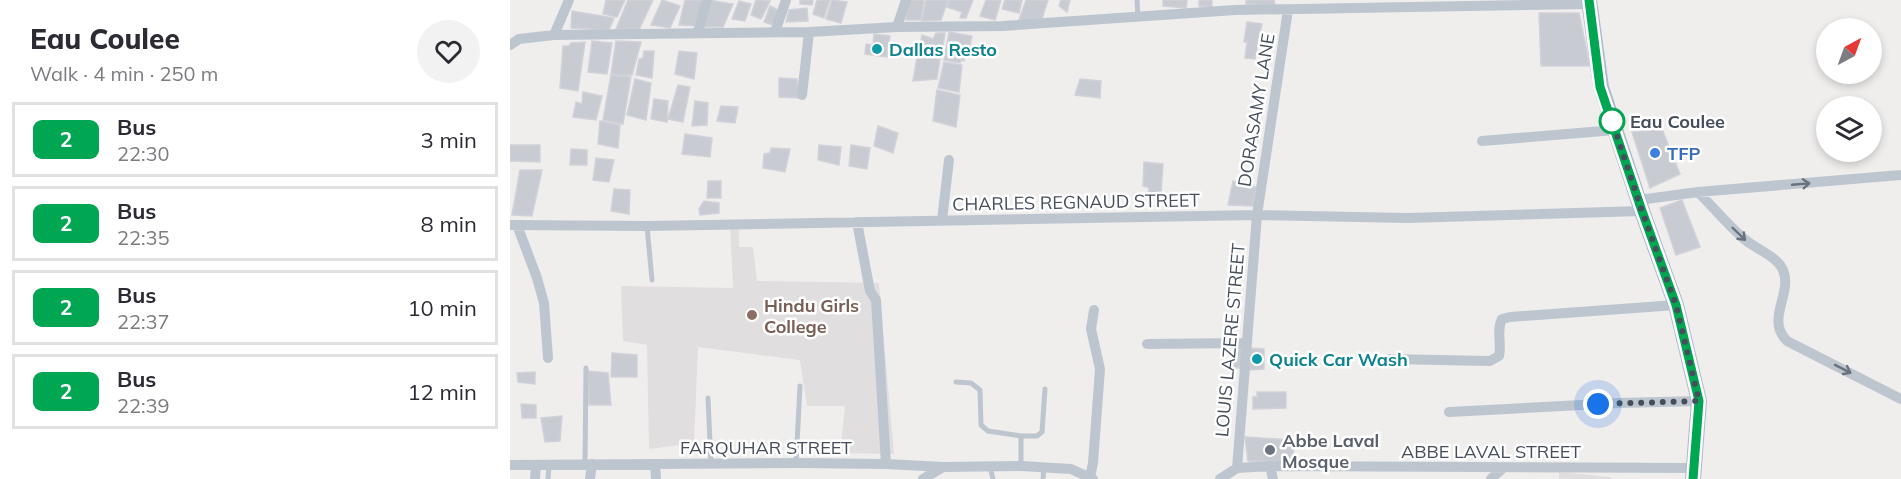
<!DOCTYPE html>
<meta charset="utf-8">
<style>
:root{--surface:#fff;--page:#f2f2f3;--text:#2b2b33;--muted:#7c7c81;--line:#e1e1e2}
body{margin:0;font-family:Mulish,sans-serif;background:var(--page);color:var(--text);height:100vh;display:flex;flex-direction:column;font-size:22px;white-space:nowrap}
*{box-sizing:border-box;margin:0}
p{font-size:20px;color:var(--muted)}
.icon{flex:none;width:33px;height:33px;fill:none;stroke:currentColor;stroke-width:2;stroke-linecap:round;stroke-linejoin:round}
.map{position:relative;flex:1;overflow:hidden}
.drawer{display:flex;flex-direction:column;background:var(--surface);width:510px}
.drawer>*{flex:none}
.badge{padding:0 12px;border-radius:9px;font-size:21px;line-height:39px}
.needle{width:39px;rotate:41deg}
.buttons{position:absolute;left:1306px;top:18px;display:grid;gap:12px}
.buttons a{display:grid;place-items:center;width:66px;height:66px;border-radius:50%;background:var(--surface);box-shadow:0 3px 9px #0003;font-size:30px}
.you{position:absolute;width:30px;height:30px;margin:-15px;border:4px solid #fff;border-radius:50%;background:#1a73e8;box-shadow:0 0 0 9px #1a73e833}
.map>.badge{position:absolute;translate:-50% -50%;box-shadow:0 0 0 3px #fff}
.round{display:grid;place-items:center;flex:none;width:63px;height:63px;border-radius:32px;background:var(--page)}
.head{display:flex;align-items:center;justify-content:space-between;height:102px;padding:0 30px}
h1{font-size:28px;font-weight:800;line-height:45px}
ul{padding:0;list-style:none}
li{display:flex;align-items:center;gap:18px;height:75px;margin:0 12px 9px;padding:0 18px;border:3px solid var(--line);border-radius:0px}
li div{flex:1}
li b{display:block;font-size:22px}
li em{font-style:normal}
li .badge{min-width:66px;font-weight:700;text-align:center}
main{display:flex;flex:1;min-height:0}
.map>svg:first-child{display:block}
</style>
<main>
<section class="drawer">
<div class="head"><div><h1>Eau Coulee</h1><p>Walk · 4 min · 250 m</p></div><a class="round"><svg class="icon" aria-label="heart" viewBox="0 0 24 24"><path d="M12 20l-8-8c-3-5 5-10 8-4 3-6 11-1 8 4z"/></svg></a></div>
<ul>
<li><span class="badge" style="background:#00a651;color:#fff">2</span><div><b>Bus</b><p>22:30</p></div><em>3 min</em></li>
<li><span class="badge" style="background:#00a651;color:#fff">2</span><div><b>Bus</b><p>22:35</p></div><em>8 min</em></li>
<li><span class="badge" style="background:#00a651;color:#fff">2</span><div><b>Bus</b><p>22:37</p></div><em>10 min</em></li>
<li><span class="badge" style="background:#00a651;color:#fff">2</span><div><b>Bus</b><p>22:39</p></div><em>12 min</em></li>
</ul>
</section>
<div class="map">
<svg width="1391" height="479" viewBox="0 0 1391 479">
<rect width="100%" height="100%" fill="#f0eded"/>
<path fill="#e1dedf" d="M220 224H229V247H243L247 281 369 283 384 454 330 453 335 406H297L290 360 188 347 184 443 139 449 137 345 113 341 111 286 223 288Z
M1049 472 1101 477V479H1049Z"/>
<path fill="#c9cbd3" stroke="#d1d2d9" stroke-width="1.5" d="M96 0H115L107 17 93 14Z
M118 0H143L129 30 106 29Z
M152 0 170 6 160 28 141 25Z
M175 0H194L188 26 169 25Z
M199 0 223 4 213 27H193Z
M246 0 260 1 251 19 241 15Z
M290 0H303L302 5 290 4Z
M307 0H320L314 18 303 14Z
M322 0 337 2 331 23 316 19Z
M399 0H414L411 20H396Z
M416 0H438L431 20 412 21Z
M439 0H463L456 18H450L452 12 437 7Z
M476 0H491L485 20 470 16Z
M495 0H512L509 13 492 9Z
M516 0H538L532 19 509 20Z
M551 0H560L557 12 549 6Z
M653 0H677L676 8 653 6Z
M689 0H702V7L689 6Z
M736 0H764L765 5 736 4Z
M229 1 241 4 235 21 222 19Z
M260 6 270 11 263 25 254 22Z
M297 8 298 21 276 22 279 10Z
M62 11 104 18 99 30 61 28Z
M1029 13H1069L1080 66H1031Z
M737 22 752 24 745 59 735 58 737 42H734Z
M439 32 462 36 458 54H456L454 61 451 60 450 63 434 60Z
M426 33H435L431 58 408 55 412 35 423 39Z
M364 34 380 36 377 57 355 54 356 44 363 45Z
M82 41 102 43 97 74 78 72Z
M106 41 131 42 122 75H101Z
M75 42 68 91 50 88 53 46H59L61 43Z
M134 51H144L142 78 126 75 129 59 133 58Z
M169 51 187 53 184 79 165 74Z
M407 57 430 59 427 79 403 81Z
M434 62 452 65 449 92 428 88Z
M101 75 121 77 113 124 93 120Z
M269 78 287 79 289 98 269 97Z
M125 79 141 83 136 120 117 115Z
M570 79 591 81 590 98 565 95Z
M168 85 180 87 173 122 158 119Z
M427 90 450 95 446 127 423 121Z
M73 92 92 96 86 120 63 117 66 102 72 104Z
M144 99 158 101 157 122 141 119Z
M185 101 198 103 197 125 182 126Z
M211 106 228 107 225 123 207 121Z
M90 121 110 125 108 148 88 144Z
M368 126 388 133 383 153 364 146Z
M1152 129 1170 174 1140 188 1122 132Z
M175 134 202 138 200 157 172 154Z
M0 145H30V162L0 161Z
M309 145 331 147 329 165 308 160Z
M341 145 360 148 357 169 339 166Z
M261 148 280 149 275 172 253 168 254 154 260 153Z
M61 149 77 150V165H60Z
M86 158 104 160 99 182 83 180Z
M634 162 653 164 651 194 638 195 639 188 633 186Z
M10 170H32L22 216 2 215Z
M198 181H211V198H197Z
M723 181 746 187 743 206 718 205Z
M104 189 120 190 119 214 101 211Z
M1172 200 1190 247 1166 255 1150 208Z
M194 201 209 203V213L190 215 189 209Z
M723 345H734L733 368H722Z
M740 348 754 349V369L739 370Z
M102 353 127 355V377H101Z
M78 371 98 373 101 405H79Z
M25 372V384L8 382 7 373Z
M747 392H776V408L743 409V397H747Z
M11 404 26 405V418H12Z
M52 416 50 441 35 442 31 418Z
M735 437 783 440 784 462 738 461Z"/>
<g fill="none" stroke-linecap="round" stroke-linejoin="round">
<path stroke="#bdc6cf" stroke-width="5" d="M627 0 628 17
M137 226 142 280
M446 382 461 383 470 390 471 425 478 431 511 436V466
M198 398 201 464
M511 436H527L532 432 535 389
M286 463 290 386
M75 464 76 368
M480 467 483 479
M38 479 39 465
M533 479 534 467"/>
<path stroke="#bdc6cf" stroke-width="10" d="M387 27 396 0
M188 32 197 0
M265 32 276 0
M44 35 59 0
M0 45 9 39 44 35 299 32 387 27 493 26 725 10 1078 4
M292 95 299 32
M972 141 1105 130
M1188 192C1203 207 1217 224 1233 238 1245 249 1266 255 1273 270 1283 294 1255 319 1277 341L1391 399
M1129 200 1188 192 1391 175
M432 220 439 160
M347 222 360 291 366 300 376 464
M0 225 137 226 747 215 897 218 1132 211
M7 225 27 278 34 303 38 358
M637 344 737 343
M878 359 980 361 989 356C992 344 986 330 992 319L1000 317 1166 305
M939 412 1109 403 1189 401
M145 464 146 479
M0 465 286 463 376 464 434 467 511 466 561 469 583 479
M760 466 763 479
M727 468 747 215 778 10
M580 477 583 463 590 369 581 329 584 310
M25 479 26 465
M80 479 82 464
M413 479 433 467
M710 479 727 468 760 466 1184 468
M981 479 994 467"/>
<path stroke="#acb9cc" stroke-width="16" d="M1079 0 1091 87 1132 211 1166 305 1189 401 1183 479"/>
</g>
<defs><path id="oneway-shaft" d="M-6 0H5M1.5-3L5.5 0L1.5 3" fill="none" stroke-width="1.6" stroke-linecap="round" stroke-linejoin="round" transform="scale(1.5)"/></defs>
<g stroke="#69727d">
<use href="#oneway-shaft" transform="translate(1291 184) rotate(-5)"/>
<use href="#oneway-shaft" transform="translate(1229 234) rotate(44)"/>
<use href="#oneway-shaft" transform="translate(1333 369) rotate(27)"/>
</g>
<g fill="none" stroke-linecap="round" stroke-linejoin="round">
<defs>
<path id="line" d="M1079 0 1090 87 1132 211 1166 305 1189 401 1183 479"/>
</defs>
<use href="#line" stroke="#fff" stroke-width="14"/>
<use href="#line" stroke="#00a651" stroke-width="9"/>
<path stroke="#454e5a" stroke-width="6" stroke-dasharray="0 10.8" d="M1088 404 1189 401 1166 305 1132 211 1102 121"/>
</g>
<g fill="#0f9aa8" stroke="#fff" stroke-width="2">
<circle cx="367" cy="49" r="6"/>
<circle cx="747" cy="359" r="6"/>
</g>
<circle fill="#fff" stroke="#00a651" stroke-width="3" cx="1102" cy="121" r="12"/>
<circle fill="#3f7fe0" stroke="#fff" stroke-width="2" cx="1145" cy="153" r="6"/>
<circle fill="#8d6e63" stroke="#fff" stroke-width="2" cx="242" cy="315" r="6"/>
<circle fill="#6b7280" stroke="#fff" stroke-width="2" cx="760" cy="450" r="6"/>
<g text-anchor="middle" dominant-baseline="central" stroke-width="5" stroke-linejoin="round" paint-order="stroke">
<g font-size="18" font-weight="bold" fill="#0d838f" stroke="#fff" text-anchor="start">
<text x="379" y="49">Dallas Resto</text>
<text x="759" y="359">Quick Car Wash</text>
</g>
<g font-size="18" fill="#454e5a" stroke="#fff">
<text transform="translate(746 110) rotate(-81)">DORASAMY LANE</text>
<text transform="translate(566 202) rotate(-1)">CHARLES REGNAUD STREET</text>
<text transform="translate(720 340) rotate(-85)">LOUIS LAZERE STREET</text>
<text x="256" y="447">FARQUHAR STREET</text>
<text x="981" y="451">ABBE LAVAL STREET</text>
</g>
<g font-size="18" font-weight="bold" fill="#454e5a" stroke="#fff" text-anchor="start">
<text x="1120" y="121">Eau Coulee</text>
</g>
<g font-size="18" font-weight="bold" fill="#366cbe" stroke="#fff" text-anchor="start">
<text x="1157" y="153">TFP</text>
</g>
<g font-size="18" font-weight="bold" fill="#785e54" stroke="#fff" text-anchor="start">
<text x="254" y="305">Hindu Girls<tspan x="254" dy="21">College</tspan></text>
</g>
<g font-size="18" font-weight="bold" fill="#5b616d" stroke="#fff" text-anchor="start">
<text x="772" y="440">Abbe Laval<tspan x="772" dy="21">Mosque</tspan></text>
</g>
</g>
</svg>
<div class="buttons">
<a><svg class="needle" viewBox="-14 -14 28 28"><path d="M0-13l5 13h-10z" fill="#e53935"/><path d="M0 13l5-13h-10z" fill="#7c7c81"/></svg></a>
<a><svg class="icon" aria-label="layers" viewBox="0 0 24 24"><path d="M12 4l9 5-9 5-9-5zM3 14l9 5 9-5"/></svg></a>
</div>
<div class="you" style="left:1088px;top:404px"></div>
</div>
</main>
